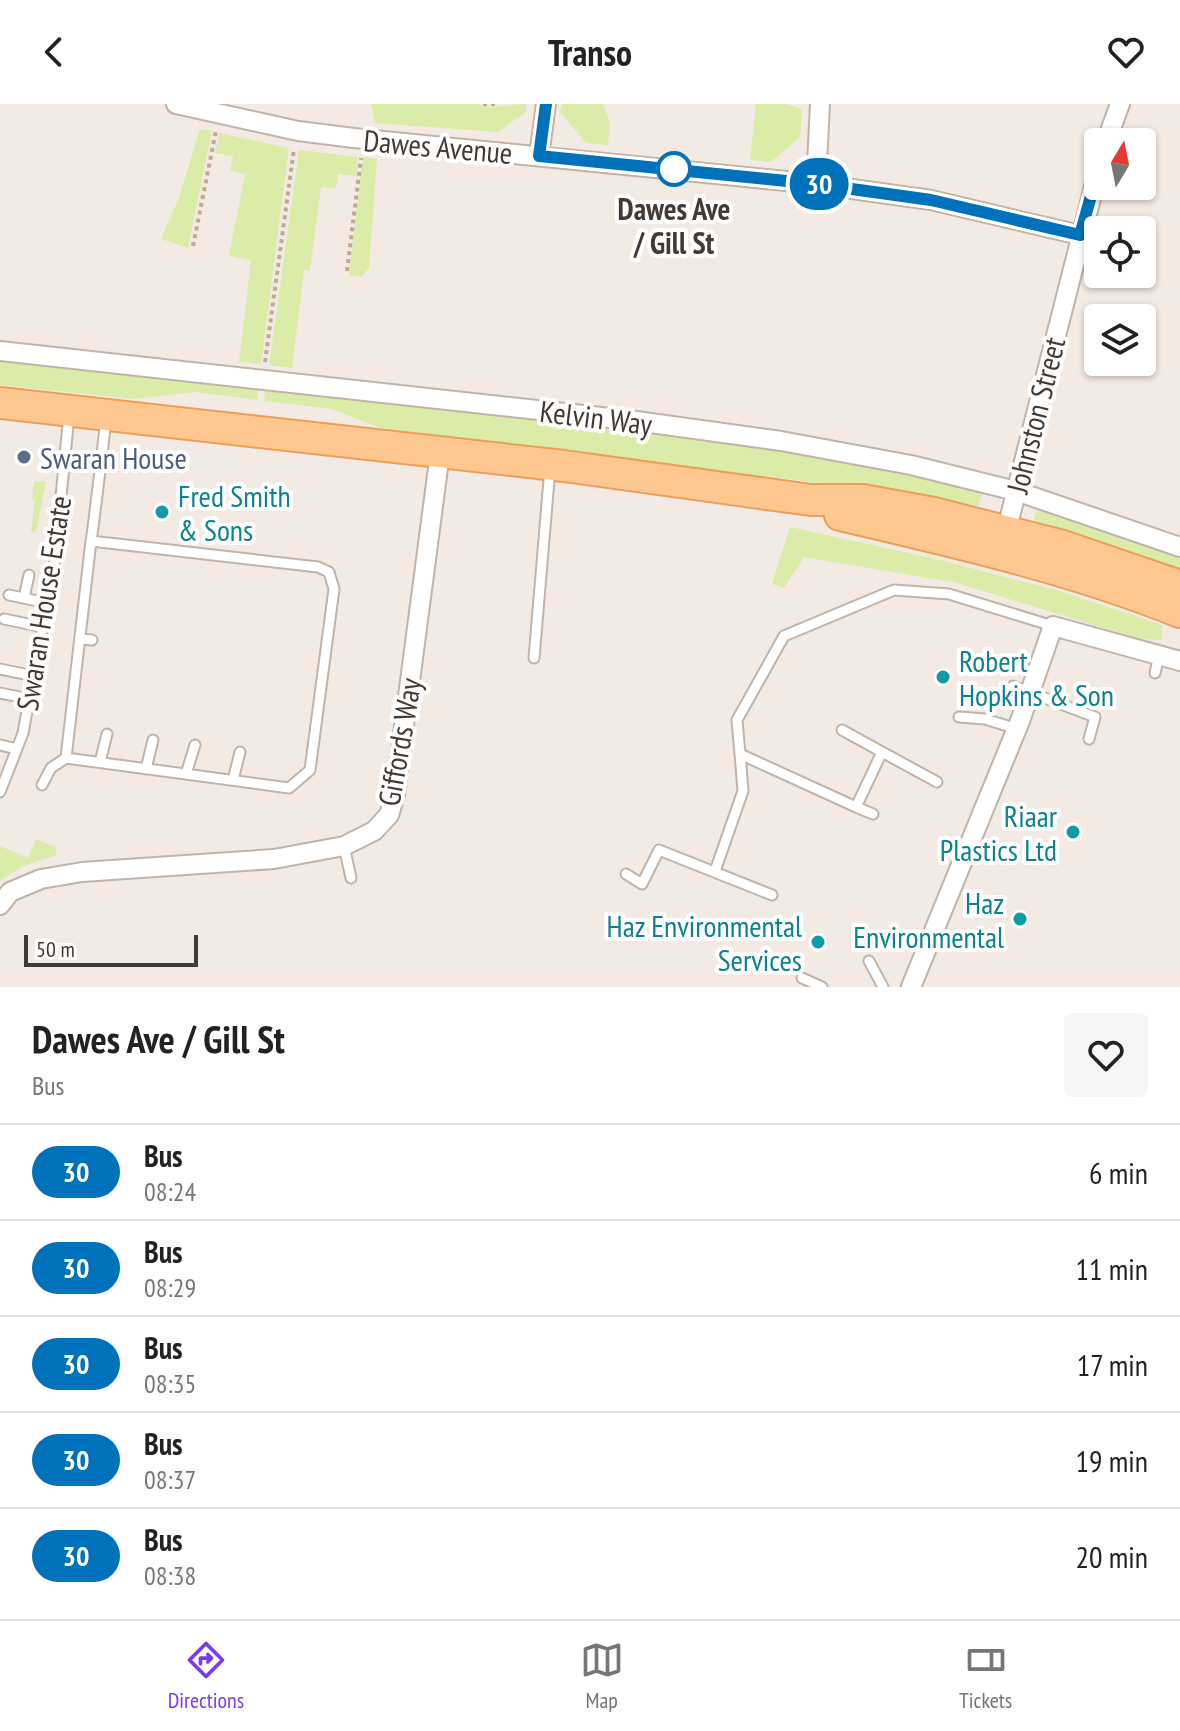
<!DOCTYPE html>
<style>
:root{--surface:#fff;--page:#f6f6f6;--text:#222;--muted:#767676;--line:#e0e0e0;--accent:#7c3aed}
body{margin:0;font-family:"PT Sans Narrow",sans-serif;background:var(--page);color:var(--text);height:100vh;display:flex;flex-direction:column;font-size:30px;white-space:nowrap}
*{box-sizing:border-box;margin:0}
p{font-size:26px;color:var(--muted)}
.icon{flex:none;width:44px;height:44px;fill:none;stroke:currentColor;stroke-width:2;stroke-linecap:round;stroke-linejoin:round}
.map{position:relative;height:883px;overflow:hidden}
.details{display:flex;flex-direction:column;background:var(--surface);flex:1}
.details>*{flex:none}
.badge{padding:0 16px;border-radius:26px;font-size:28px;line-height:52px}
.needle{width:52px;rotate:10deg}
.tools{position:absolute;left:1084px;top:24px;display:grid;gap:16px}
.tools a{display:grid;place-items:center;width:72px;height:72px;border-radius:8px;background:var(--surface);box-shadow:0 2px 6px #0004;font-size:40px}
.scale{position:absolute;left:24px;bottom:20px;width:174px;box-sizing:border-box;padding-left:8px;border:4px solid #453a33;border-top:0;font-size:22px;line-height:28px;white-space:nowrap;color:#453a33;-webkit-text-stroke:6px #fff;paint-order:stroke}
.map>.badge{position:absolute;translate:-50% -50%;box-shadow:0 0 0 4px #fff}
.round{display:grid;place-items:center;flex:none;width:84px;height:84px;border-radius:8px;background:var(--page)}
.headline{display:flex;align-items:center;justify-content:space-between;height:136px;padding:0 32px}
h1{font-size:38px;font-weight:800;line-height:60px}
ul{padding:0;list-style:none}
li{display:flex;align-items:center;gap:24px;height:96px;padding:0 32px;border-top:2px solid var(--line)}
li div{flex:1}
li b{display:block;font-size:30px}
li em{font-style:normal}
li .badge{min-width:88px;font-weight:700;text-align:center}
header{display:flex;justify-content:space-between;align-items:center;height:104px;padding:0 32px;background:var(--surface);font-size:36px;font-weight:800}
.tab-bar{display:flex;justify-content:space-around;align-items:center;height:112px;border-top:2px solid var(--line);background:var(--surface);font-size:22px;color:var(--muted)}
.tab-bar a{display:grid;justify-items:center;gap:4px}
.tab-bar .current{color:var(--accent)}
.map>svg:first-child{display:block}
</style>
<header><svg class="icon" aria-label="back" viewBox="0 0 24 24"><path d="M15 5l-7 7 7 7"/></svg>Transo<svg class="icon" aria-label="heart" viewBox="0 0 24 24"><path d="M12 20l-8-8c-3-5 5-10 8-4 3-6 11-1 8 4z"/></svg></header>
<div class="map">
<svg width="1180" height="883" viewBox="0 0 1180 883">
<rect width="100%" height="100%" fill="#f3eae3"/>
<path fill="#dbeba8" d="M371 0H478C492 6 510 0 526 0V8L498 28 375 19Z
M562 0H603L610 19 608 41 586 39 560 8Z
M756 0H786L802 5 800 33 771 58 750 56Z
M200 25 212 27 188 144 161 135 179 94Z
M219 29 289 44 261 260 239 258 251 156 229 152 245 70 230 67 233 52 215 49Z
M299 46 358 53 356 72 338 70 336 84 321 83 310 166H304L292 264 269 261Z
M363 53 377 55 369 164 361 173 349 171Z
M0 256 258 285 257 296 194 288 134 295 0 281Z
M265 286 736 339 851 358 983 389 978 402 944 395 941 404 813 378 380 324 332 305 264 297Z
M34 377 46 378 36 428 31 427 35 396 32 395Z
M1038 406H1043L1180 451V471L1036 425 1034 412Z
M790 423 936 455 1056 486 1162 521V536L1140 535 957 479 804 453 784 484 772 480Z
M36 735 55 743 57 751 23 762 0 777V742L28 754Z"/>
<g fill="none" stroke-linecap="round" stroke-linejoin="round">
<defs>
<path id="lane" d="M91 437 318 463 329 468 334 485 310 666 289 684 66 654 91 437 92 431C97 392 102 353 106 314
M9 491 47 499
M24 494 29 471
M4 515 43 523
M80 535 92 536
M534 554 550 364
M0 565 34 572
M1155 569 1159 551
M1013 582 1095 613 1089 635
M0 589 30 595
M959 613 985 615 1017 625
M842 626 882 648
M0 641 17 645
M100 658 107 630
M146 665 153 636
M186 670 195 641
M233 676 240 648
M42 681 51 664 66 654
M0 688 23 629 54 463 69 311
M856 703 740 650 737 616 784 532 894 486 949 490 1053 522
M873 710 856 703 882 648 937 678
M344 742 351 774
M715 767 743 687 740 650
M626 770 642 780 659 746 772 791
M869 857 883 883
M802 874 822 883"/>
<path id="street" d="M176 0 298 27 354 34 816 80 931 96 1080 131
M1106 38 1120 0
M539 52 546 0
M816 80 820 0
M0 247 629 316 781 337 911 361 1016 387 1180 443
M1009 436 1006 428 1098 67
M0 801 10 788 41 775 82 768 274 755 344 742 374 727 389 711 395 691 440 349
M911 883 1020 617 1053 522 1180 557"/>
<path id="primary" d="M0 299 564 362 811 396H863L934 409 1063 442 1180 482
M840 411C955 438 1070 464 1180 508"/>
</defs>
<use href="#lane" stroke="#c2b3a8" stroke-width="13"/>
<use href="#street" stroke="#c2b3a8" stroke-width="22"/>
<use href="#primary" stroke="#ec9e58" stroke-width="34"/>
<path stroke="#c2a895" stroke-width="4" stroke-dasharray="4 4" stroke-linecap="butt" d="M483 0H498
M193 142 216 27
M347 167 361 54
M265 258 294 45"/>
<use href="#lane" stroke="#fff" stroke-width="9"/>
<use href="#street" stroke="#fff" stroke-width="18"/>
<use href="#primary" stroke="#ffc790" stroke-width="30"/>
</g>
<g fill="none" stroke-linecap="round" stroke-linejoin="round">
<defs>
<path id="line" d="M546 0 539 52 816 80 931 96 1080 131 1098 67"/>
</defs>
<use href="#line" stroke="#fff" stroke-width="18"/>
<use href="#line" stroke="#0072bc" stroke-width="12"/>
</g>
<circle fill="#fff" stroke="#0072bc" stroke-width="4" cx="674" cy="65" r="16"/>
<circle fill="#5c6f8a" stroke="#fff" stroke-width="3" cx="24" cy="353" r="8"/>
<g fill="#0f9aa8" stroke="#fff" stroke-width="3">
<circle cx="162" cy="408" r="8"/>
<circle cx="943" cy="573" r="8"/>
<circle cx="1073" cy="728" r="8"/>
<circle cx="1020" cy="815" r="8"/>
<circle cx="818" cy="838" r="8"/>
</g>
<g text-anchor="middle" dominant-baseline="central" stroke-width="8" stroke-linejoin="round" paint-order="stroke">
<g font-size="30" fill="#453a33" stroke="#fff">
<text transform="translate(438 42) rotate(5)">Dawes Avenue</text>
<text transform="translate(1035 311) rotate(-76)">Johnston Street</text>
<text transform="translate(596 313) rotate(7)">Kelvin Way</text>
<text transform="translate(43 499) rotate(-81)">Swaran House Estate</text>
<text transform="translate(399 638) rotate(-80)">Giffords Way</text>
</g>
<g font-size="30" font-weight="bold" fill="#453a33" stroke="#fff">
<text x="674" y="104">Dawes Ave<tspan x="674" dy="34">/ Gill St</tspan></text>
</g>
<g font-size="30" fill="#4e5e75" stroke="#fff" text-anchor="start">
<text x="40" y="353">Swaran House</text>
</g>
<g font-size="30" fill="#0d838f" stroke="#fff" text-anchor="end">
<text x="178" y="391" text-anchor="start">Fred Smith<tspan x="178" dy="34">&amp; Sons</tspan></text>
<text x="959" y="556" text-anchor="start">Robert<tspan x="959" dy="34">Hopkins &amp; Son</tspan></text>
<text x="1057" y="711">Riaar<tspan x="1057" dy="34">Plastics Ltd</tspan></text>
<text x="1004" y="798">Haz<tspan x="1004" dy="34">Environmental</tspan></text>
<text x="802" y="821">Haz Environmental<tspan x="802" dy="34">Services</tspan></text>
</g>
</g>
</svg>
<div class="tools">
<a><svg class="needle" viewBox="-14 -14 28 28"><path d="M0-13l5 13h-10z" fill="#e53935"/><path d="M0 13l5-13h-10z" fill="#767676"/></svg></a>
<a><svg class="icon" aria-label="locate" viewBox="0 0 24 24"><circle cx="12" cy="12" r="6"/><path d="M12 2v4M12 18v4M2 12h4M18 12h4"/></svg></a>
<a><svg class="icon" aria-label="layers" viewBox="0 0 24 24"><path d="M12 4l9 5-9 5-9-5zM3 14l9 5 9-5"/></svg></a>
</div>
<div class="scale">50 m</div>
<b class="badge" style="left:819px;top:80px;background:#0072bc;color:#fff">30</b>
</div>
<section class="details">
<div class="headline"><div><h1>Dawes Ave / Gill St</h1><p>Bus</p></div><a class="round"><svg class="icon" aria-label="heart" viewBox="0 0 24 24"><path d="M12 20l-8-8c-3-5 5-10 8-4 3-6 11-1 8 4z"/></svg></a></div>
<ul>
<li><span class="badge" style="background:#0072bc;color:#fff">30</span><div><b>Bus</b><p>08:24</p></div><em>6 min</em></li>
<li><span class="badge" style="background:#0072bc;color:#fff">30</span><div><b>Bus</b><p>08:29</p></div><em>11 min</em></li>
<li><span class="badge" style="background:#0072bc;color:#fff">30</span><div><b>Bus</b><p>08:35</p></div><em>17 min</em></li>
<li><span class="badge" style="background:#0072bc;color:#fff">30</span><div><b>Bus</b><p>08:37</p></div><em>19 min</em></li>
<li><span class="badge" style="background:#0072bc;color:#fff">30</span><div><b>Bus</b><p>08:38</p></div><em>20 min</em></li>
</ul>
</section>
<nav class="tab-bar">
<a class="current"><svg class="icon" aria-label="directions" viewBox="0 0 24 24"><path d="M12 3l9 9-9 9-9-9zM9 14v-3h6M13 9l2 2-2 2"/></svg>Directions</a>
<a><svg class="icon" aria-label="map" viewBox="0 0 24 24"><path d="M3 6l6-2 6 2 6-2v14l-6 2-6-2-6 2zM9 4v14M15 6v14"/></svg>Map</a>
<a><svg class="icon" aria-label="tickets" viewBox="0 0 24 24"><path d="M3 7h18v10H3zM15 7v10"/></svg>Tickets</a>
</nav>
